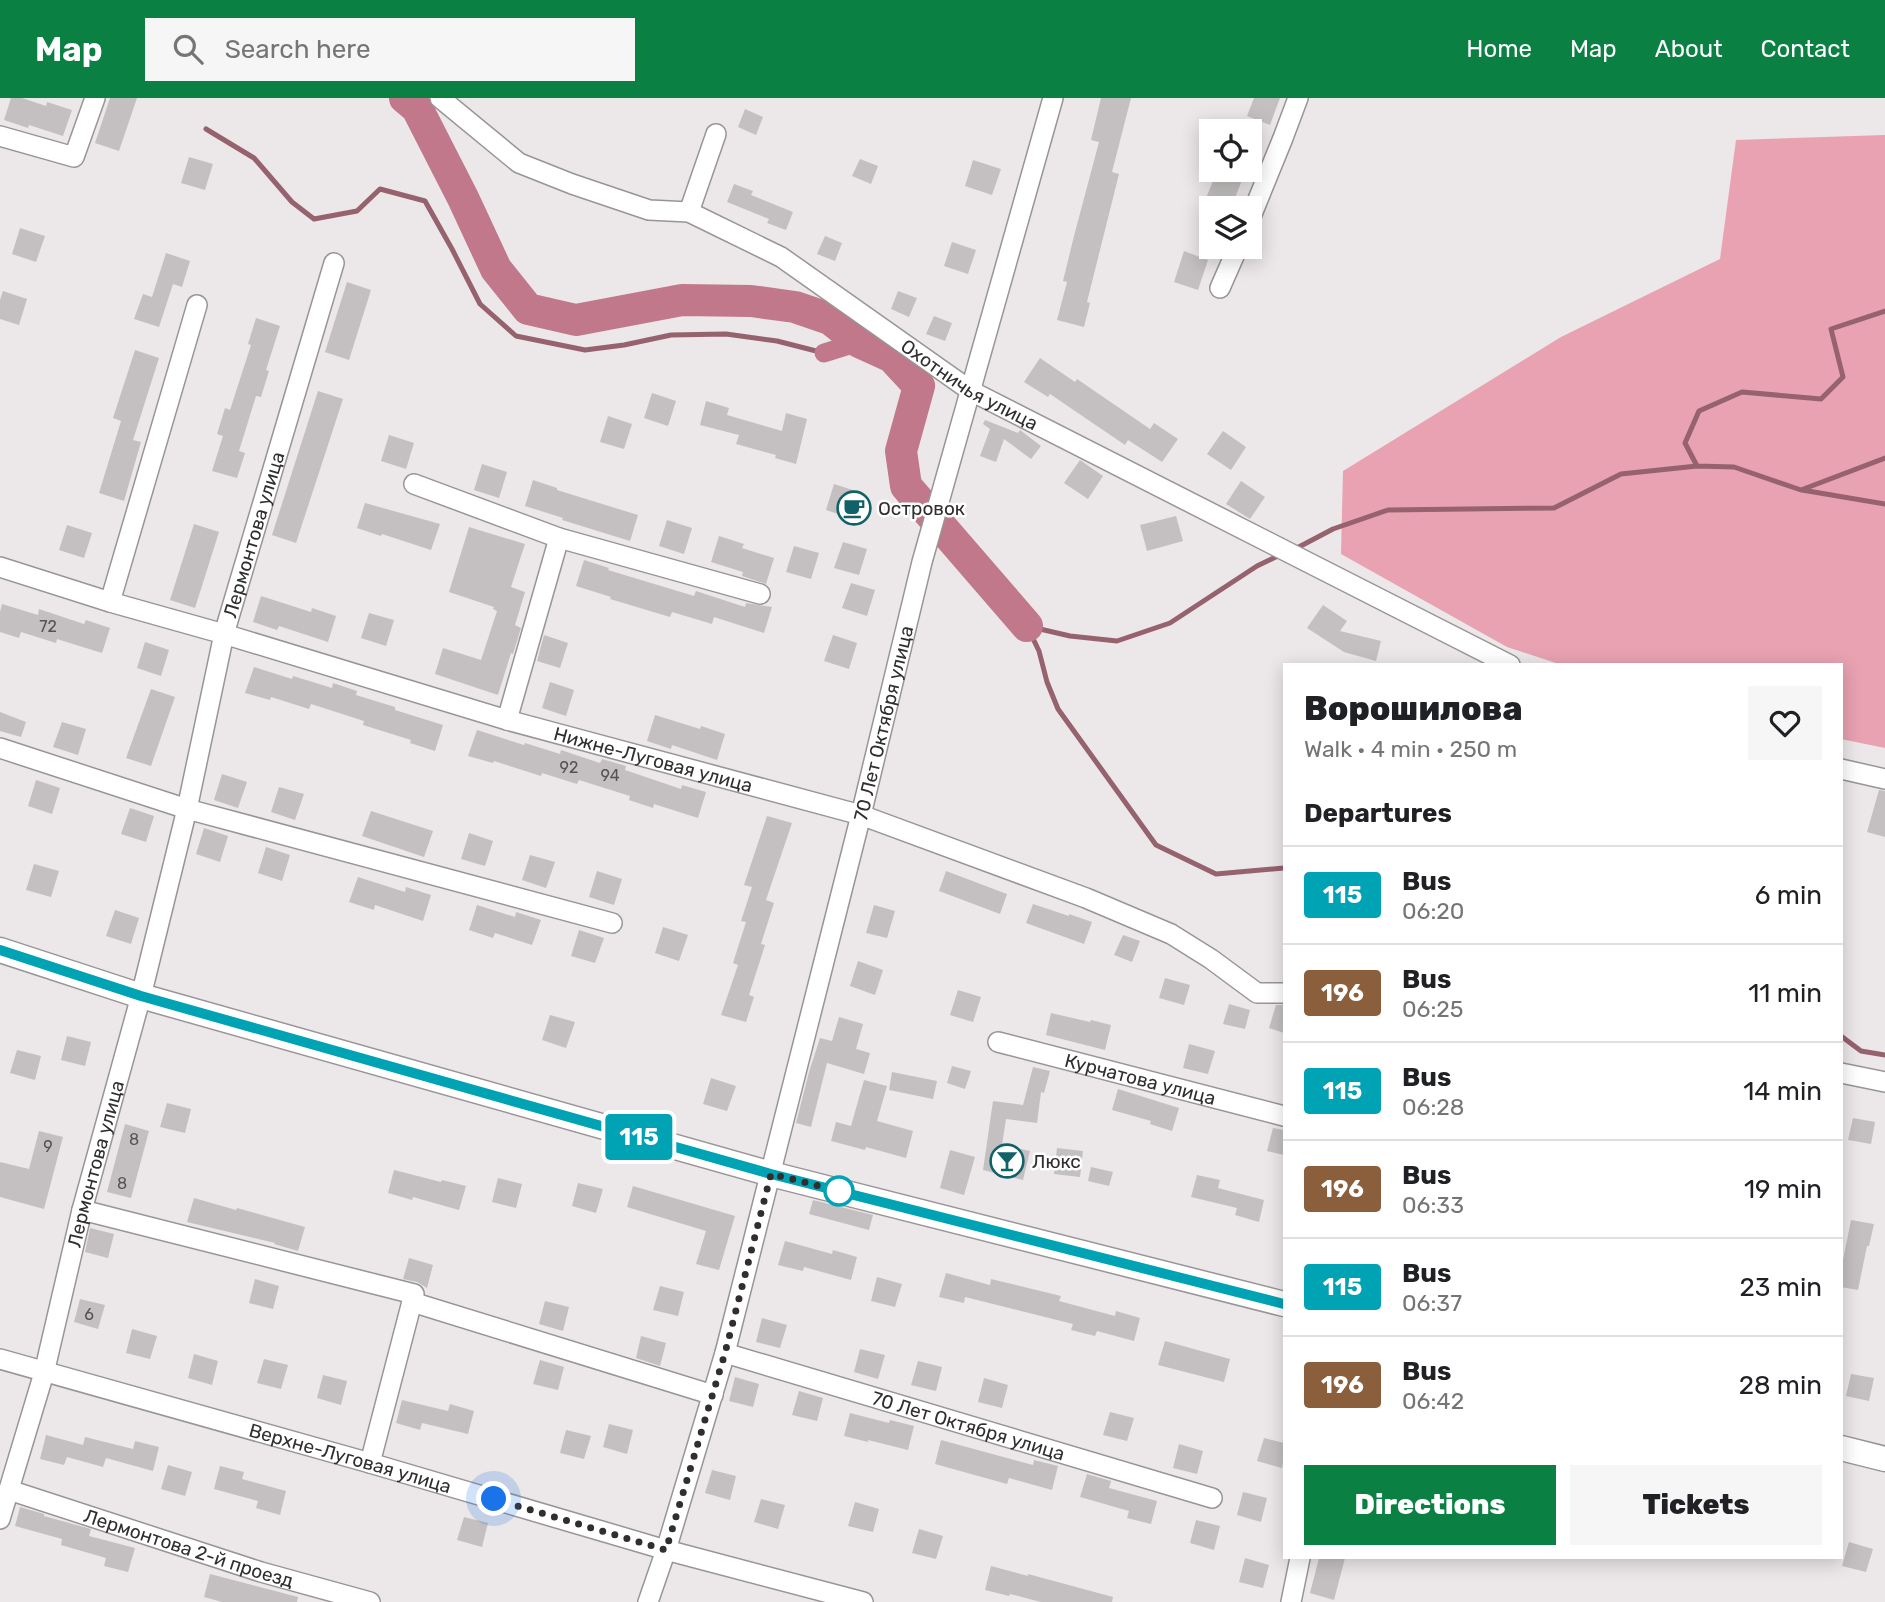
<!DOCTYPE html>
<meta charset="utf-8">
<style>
:root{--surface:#fff;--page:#f6f6f6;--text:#202124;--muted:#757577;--line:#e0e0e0;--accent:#0b8043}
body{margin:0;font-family:Rubik,sans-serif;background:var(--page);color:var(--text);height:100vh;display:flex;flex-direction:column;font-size:26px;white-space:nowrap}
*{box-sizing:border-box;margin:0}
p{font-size:23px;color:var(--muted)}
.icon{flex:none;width:38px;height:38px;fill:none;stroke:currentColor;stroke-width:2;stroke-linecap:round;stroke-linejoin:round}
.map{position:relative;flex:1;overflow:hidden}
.sheet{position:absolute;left:1283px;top:565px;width:560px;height:896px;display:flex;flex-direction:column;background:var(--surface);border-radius:0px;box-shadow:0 4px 18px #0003}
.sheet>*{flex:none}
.badge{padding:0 14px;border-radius:5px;font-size:24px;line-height:46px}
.tools{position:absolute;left:1199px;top:21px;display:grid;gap:14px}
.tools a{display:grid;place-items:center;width:63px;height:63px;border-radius:0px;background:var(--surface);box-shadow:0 4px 18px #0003;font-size:35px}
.you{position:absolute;width:35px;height:35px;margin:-18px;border:5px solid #fff;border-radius:50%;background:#1a73e8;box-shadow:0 0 0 10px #1a73e833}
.map>.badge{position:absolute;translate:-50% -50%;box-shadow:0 0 0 4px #fff}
h2{padding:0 21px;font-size:26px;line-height:63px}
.round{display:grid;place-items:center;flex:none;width:74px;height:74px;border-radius:0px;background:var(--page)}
.overview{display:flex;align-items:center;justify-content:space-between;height:119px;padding:0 21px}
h1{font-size:33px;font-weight:800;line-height:52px}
.primary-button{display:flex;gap:14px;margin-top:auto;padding:14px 21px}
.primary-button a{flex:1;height:80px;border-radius:0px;background:var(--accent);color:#fff;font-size:28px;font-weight:800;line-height:80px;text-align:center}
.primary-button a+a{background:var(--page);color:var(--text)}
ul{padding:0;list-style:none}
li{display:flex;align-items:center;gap:21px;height:98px;padding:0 21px;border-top:2px solid var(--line)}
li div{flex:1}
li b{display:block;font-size:26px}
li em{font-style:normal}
li .badge{min-width:77px;font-weight:700;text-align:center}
header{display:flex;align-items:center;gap:42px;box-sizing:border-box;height:98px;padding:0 35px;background:var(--accent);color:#fff}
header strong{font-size:33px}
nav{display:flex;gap:38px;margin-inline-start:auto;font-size:24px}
.search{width:490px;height:63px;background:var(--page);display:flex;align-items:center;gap:18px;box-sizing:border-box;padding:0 24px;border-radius:0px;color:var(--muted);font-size:26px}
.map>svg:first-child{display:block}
</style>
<header>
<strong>Map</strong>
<div class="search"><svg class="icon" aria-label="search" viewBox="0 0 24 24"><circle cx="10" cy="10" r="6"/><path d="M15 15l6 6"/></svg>Search here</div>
<nav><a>Home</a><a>Map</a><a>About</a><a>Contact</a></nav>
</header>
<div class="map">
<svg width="1885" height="1504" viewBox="0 0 1885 1504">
<rect width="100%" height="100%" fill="#ece7e8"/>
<path fill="#e8a2b2" d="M1885 37V650L1841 641V567H1562L1507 549 1341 456 1343 373 1561 239 1720 161 1736 42Z"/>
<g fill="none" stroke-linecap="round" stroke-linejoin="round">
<path stroke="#95626e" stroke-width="5" d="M206 31 254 60 292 104 314 121 357 113 380 91 425 103 452 151 480 206 516 238 585 252 624 247 671 237 726 236 777 243 824 255
M1697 368 1685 345 1699 313 1742 294 1821 301 1843 279 1831 231 1885 213
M1802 392 1885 406
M1295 451 1333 431 1388 412 1554 410 1621 376 1697 368 1734 369 1801 392 1885 360
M1027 528 1070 538 1117 543 1170 525 1257 468 1282 456
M1027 528 1039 553 1047 584 1058 611 1156 747 1216 776 1284 770
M1841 938 1861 953 1885 957"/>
<path stroke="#c0788a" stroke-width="19" d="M824 255 859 244"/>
<path stroke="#c0788a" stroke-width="32" d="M405 0 417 10 463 100 496 171 528 211 576 222 682 202 751 203 795 209 830 221 859 244 892 259 919 288 901 353 906 388 1027 528"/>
</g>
<path fill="#c4c0c1" d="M11 0H22L46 8 47 4 72 12 63 38 29 27 28 30 4 22Z
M110 0H137L119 53 95 45Z
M1101 0H1131L1112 74 1119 76 1087 204 1090 205 1084 229 1057 222 1067 184 1063 183 1074 138 1099 44 1091 42Z
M1254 0H1280L1270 27 1247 18Z
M745 11 763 19 756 37 738 29Z
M189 59 213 66 205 92 181 85Z
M860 61 878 68 871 86 852 78Z
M973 62 1001 71 992 97 965 88Z
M1220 72H1246L1231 110H1216L1204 105 1213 83 1215 84Z
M734 86 753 93 751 97 793 114 786 132 767 125 769 121 727 104Z
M20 130 45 138 36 164 12 156Z
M825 138 842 145 835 163 817 156Z
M952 144 976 152 968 176 944 168Z
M1184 153 1208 162 1198 192 1174 184Z
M166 155 190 163 182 189 173 186 159 229 134 221 143 196 152 199Z
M347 184 371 192 349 262 325 254Z
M3 193 27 201 19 227 0 221V202Z
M898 193 917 200 909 219 891 211Z
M934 218 952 225 945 243 926 236Z
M256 220 280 228 266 272 269 273 261 299 256 298 239 353 245 355 237 380 212 373 223 338 217 336 225 310 230 312 251 247 248 246Z
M135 252 159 260 133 342 141 344 124 403 99 395 121 323 113 320Z
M1040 260 1075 284 1077 281 1150 331 1154 325 1178 341 1162 364 1128 342 1125 347 1050 296 1048 299 1024 284Z
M318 293 343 301 296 445 272 437Z
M652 295 676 303 668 328 644 320Z
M706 303 729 310 727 317 782 333 786 315 807 321 796 366 775 360 776 357 736 346 739 337 700 327Z
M608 318 632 326 624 351 600 344Z
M985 322 1018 335 1020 332 1041 348 1031 361 1004 341 996 364 980 358 990 331 983 326Z
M1223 333 1246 349 1231 372 1207 356Z
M389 337 414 345 406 371 381 363Z
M1080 362 1103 378 1088 401 1064 385Z
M482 366 507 374 499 400 474 392Z
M533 382 557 390V392L638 417 630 443 562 422 563 420 525 408Z
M1241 383 1265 399 1250 421 1226 406Z
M834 386 859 394 850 420 826 412Z
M365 405 440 426 431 452 382 436 381 438 357 430Z
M1176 418 1183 443 1147 453 1140 427Z
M667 422 692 430 684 456 659 448Z
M194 426 219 434 195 510 170 502Z
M67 427 92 435 84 460 59 452Z
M469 429 525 446 511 489 525 494 515 527 521 530 513 556 511 555 498 597 435 576 443 550 481 562 497 513 493 511 494 509 449 494Z
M719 438 744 446 742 450 774 460 766 486 742 478 743 474 711 464Z
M843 444 867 451 859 477 834 470Z
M794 448 819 455 811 481 786 474Z
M584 462 609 470 608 472 694 498 696 493 745 509 746 505 772 509 764 535 714 519 712 526 672 514 670 519 610 501 611 499 576 488Z
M851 485 875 492 867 518 842 510Z
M261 498 311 514 312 510 336 518 328 544 279 528 277 532 253 524Z
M2 506 38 517 39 511 84 526 86 522 110 530 102 555 57 541 56 545 21 534 19 540 0 534V514Z
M1323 507 1347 523 1340 533 1381 543 1376 563 1344 554 1307 530Z
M369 515 394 522 386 548 361 540Z
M544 537 568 545 560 570 537 563Z
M833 537 857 545 849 571 824 563Z
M145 544 169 552 161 578 137 570Z
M254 569 292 581 293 578 332 590 333 585 357 593 356 597 395 609V612L443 627 435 653 410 645 411 642 363 627 364 623 311 606 309 611 271 599 270 602 245 595Z
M550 584 574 592 566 618 542 610Z
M151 591 175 599 151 668 126 660Z
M0 614 26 624 21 639 0 633Z
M655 617 700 631 701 628 725 636 717 662 672 647 671 651 647 643Z
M62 624 86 631 78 657 53 649Z
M477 632 524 647 525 645 560 656 561 652 600 665 602 661 626 668 625 672 681 691 682 687 706 694 698 720 654 706 653 710 629 702 630 698 579 682 577 686 542 675 541 678 494 663 493 665 468 658Z
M222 676 247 684 238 710 214 702Z
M36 682 60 690 52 716 28 708Z
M279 689 304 696 295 722 271 714Z
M1879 692 1885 693V739L1867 734Z
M130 710 154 718 146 744 121 736Z
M371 713 433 733 424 759 362 738Z
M767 718 792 725 766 802 774 805 761 846 765 847 749 897 754 899 746 924 721 917 738 867 733 865 746 824 741 823 752 789 744 787Z
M204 730 228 738 220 764 196 756Z
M469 735 493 743 485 768 461 761Z
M266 749 290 757 282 783 258 775Z
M530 757 555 764 546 790 522 782Z
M34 766 59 773 51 799 26 792Z
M597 773 622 781 614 807 589 799Z
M946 773 1007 796 1000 816 939 793Z
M358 779 405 794 406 789 431 797 423 823 375 807 374 812 349 804Z
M1033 806 1069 818V816L1092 824 1084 846 1026 825Z
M477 807 515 819 516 814 541 822 532 847 495 835 493 840 469 832Z
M874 807 895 813 887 840 866 835Z
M115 812 139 820 131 846 106 838Z
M663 829 688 837 679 863 655 855Z
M579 832 604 840 595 865 571 858Z
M1123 837 1140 843 1132 864 1114 857Z
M858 863 883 872 875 897 850 888Z
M1165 880 1190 887 1184 907 1159 900Z
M958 892 981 899 973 924 950 917Z
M1229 906 1250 912 1245 931 1223 926Z
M1276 907H1284V935L1269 930Z
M1051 915 1090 924 1091 922 1111 927 1105 952 1046 937Z
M550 917 575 924 566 950 542 942Z
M839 919 863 926 856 951 870 955 864 976 827 965 811 1029 796 1025 809 974 820 940 832 943Z
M67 938 91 944 85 968 61 962Z
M1189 946 1215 953 1208 976 1183 970Z
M17 952 41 958 35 982 10 975Z
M952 968 971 973 965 991 947 985Z
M1033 969 1050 973 1044 995 1041 994 1037 1025 1006 1021 1002 1047 1030 1053 1023 1082 983 1072 993 1003 1023 1007Z
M892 974 937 983 933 1001 889 992Z
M711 980 736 988 727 1013 703 1006Z
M864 982 887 988 877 1023 913 1033 906 1060 866 1049 865 1052 831 1043 836 1024 851 1028Z
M1118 991 1179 1010 1172 1033 1150 1026 1151 1023 1112 1012Z
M167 1005 191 1011 185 1035 160 1029Z
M1853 1020 1875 1024 1871 1046 1848 1042Z
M125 1026 149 1033 131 1100 107 1094Z
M1273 1030 1284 1032V1057L1267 1053Z
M39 1033 63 1039 44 1111 0 1099V1064L29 1071Z
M1057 1050 1083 1053 1080 1079 1054 1076Z
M950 1052 975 1059 964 1097 940 1090Z
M1091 1069 1113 1074 1109 1088 1088 1083Z
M394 1072 441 1084 442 1082 466 1088 459 1112 413 1099 412 1102 388 1095Z
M1197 1077 1220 1082 1218 1090 1264 1102 1259 1124 1235 1117 1237 1110 1191 1099Z
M498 1080 522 1086 516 1110 492 1104Z
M578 1085 603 1091 596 1115 572 1108Z
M633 1088 735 1118 719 1172 696 1166 706 1133 627 1109Z
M194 1100 236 1112 237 1110 305 1129 298 1153 274 1146 275 1145 187 1124Z
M813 1102 873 1117 869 1132 809 1116Z
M1851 1122 1874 1126 1869 1148H1867L1858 1192 1841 1189V1172Z
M90 1130 114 1136 108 1160 85 1154Z
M785 1143 832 1156 833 1152 857 1159 851 1182 804 1169 803 1173 778 1167Z
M409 1160 433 1167 427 1190 417 1184 403 1181Z
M946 1175 990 1187 991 1181 1061 1198 1059 1203 1115 1218 1116 1213 1140 1220 1134 1243 1097 1233 1095 1238 1071 1232 1073 1226 965 1199 964 1205 939 1199Z
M877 1179 902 1186 895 1209 871 1203Z
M255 1181 279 1188 273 1211 249 1205Z
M660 1188 684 1194 678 1218 653 1212Z
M80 1201 105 1207 98 1231 74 1224Z
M545 1203 569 1209 563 1233 539 1226Z
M762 1220 787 1227 780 1250 756 1244Z
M132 1231 157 1238 150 1261 126 1255Z
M641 1238 666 1245 660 1268 636 1260Z
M1165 1243 1230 1261 1224 1284 1158 1267Z
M860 1251 885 1257 878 1281 854 1274Z
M194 1256 218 1263 212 1287 188 1280Z
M264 1261 288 1267 281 1291 257 1285Z
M540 1262 564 1269 558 1292 533 1286Z
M918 1263 942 1269 936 1293 911 1287Z
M1851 1276 1874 1280 1869 1303 1846 1298Z
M323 1277 347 1283 341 1307 317 1300Z
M735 1279 759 1286 753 1309 729 1303Z
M984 1280 1008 1287 1002 1310 978 1304Z
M799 1293 823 1300 817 1323 792 1317Z
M402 1302 448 1313 450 1306 474 1313 468 1336 422 1325 420 1332 396 1325Z
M1110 1314 1134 1320 1127 1343 1103 1337Z
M850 1315 889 1325 890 1322 914 1328 908 1352 868 1342V1344L844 1338Z
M609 1326 633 1332 627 1356 603 1349Z
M566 1332 591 1338 584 1361 560 1355Z
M46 1337 83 1347 85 1339 133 1351 135 1343 159 1349 153 1373 106 1360 103 1369 67 1359 64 1367 40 1361Z
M1264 1340 1284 1345V1359L1282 1370 1257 1363Z
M941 1342 1033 1367 1034 1362 1058 1368 1052 1392 1009 1380 1007 1386 935 1366Z
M1179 1346 1203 1353 1197 1376 1173 1370Z
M168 1367 192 1374 185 1398 161 1391Z
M220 1368 244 1374 242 1381 286 1393 280 1417 256 1410 258 1403 214 1391Z
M712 1372 736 1378 730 1402 705 1395Z
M1087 1376 1111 1383 1109 1390 1157 1403 1151 1426 1127 1420 1129 1413 1080 1399Z
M1243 1394 1267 1400 1261 1424 1237 1417Z
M761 1401 785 1407 778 1431 754 1424Z
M855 1404 879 1411 873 1434 848 1428Z
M20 1409 44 1416V1418L91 1431 89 1438 135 1450 128 1474 104 1468 106 1460 61 1447 62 1441 15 1428Z
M464 1419 488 1425 482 1449 457 1442Z
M1196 1422 1220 1428 1214 1452 1190 1445Z
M919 1431 943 1438 936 1461 912 1455Z
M1849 1444 1873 1451 1866 1474 1842 1468Z
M1245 1460 1269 1467 1263 1490 1239 1484Z
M1319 1460H1345L1334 1502 1310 1495Z
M991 1468 1028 1478V1476L1113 1499 1112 1504H1041L1010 1496 1009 1498 985 1492Z
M210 1476 298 1499 297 1504H222L204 1499Z"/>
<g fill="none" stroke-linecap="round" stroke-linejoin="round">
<defs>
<g id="minor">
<path id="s1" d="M440 0 519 65 572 86 649 112 689 114 781 159 971 293 1510 567"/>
<path d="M0 38 74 59 95 0"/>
<path d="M689 114 716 36"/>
<path d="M1250 121 1283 40 1298 0"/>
<path d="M1220 190 1238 149"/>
<path d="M414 386 559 440 760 496"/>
<path id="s2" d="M0 469 110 504 224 536 507 622 861 717 1086 800 1171 836 1211 861 1257 895H1284"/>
<path d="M110 504 197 207"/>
<path d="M507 622 559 440"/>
<path d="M0 650 187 711 612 825"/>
<path d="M1841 671 1885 681"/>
<path id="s3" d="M998 944 1284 1018"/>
<path d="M1841 975 1885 984"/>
<path d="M82 1112 414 1196 370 1365"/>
<path d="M412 1204 713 1297"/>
<path id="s4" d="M725 1255 1212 1400"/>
<path id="s5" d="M0 1261 370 1365 666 1452 863 1504"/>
<path id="s6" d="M9 1392 261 1474 370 1504"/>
<path id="s7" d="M0 1421 44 1275 82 1112 141 898 187 711 224 536 334 165"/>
<path id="s8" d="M648 1504 666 1452 725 1255 861 717 922 464 1053 0"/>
<path d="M1291 1504 1300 1460"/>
</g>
<path id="major" d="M0 852 141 898 771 1076 1284 1206
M1841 1350 1885 1361"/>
</defs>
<use href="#minor" stroke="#999596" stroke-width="22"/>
<use href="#major" stroke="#999596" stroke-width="27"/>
<use href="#minor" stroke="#fff" stroke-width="19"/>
<use href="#major" stroke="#fff" stroke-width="24"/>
</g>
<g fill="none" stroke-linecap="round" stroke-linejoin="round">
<defs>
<path id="line" d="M0 852 141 898 771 1076 1284 1206"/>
</defs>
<use href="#line" stroke="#fff" stroke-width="16"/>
<use href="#line" stroke="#00a3b4" stroke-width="10"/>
<path stroke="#302e2e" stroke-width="7" stroke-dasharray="0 12.6" d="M494 1401 666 1452 725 1255 771 1076 852 1096 839 1093"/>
</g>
<defs>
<symbol id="cafe-ring" viewBox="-11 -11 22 22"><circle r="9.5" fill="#fff" stroke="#116168" stroke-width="1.5"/><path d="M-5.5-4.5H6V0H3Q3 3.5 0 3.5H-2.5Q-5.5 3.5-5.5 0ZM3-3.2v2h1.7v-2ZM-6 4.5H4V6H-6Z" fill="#116168"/></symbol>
<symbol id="bar-ring" viewBox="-11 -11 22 22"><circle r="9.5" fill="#fff" stroke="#116168" stroke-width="1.5"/><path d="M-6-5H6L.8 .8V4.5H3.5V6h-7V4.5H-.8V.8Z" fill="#116168"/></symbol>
</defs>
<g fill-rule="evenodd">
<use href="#cafe-ring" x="835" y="391" width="38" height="38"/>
<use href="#bar-ring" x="988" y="1044" width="38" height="38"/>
</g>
<circle fill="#fff" stroke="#00a3b4" stroke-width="3.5" cx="839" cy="1093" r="14"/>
<g text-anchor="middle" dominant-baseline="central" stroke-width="5" stroke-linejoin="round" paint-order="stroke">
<g font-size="16" fill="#555253">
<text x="48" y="528">72</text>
<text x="569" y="669">92</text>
<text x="610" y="677">94</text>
<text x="134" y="1041">8</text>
<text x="48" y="1048">9</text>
<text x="122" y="1085">8</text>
<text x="89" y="1216">6</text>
</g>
<g font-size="19" fill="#302e2e" stroke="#fff">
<text stroke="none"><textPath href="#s1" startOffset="611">Охотничья улица</textPath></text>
<text stroke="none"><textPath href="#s7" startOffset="1017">Лермонтова улица</textPath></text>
<text stroke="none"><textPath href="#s8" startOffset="910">70 Лет Октября улица</textPath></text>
<text stroke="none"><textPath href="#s2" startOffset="681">Нижне-Луговая улица</textPath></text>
<text stroke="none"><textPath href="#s3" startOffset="147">Курчатова улица</textPath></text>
<text stroke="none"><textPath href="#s7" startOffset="368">Лермонтова улица</textPath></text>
<text stroke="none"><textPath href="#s4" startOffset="254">70 Лет Октября улица</textPath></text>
<text stroke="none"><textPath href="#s5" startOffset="364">Верхне-Луговая улица</textPath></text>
<text stroke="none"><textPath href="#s6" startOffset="189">Лермонтова 2-й проезд</textPath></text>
</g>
<g font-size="19" fill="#302e2e" stroke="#fff" text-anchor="start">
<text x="878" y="410">Островок</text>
<text x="1032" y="1063">Люкс</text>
</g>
</g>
</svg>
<div class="tools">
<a><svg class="icon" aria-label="locate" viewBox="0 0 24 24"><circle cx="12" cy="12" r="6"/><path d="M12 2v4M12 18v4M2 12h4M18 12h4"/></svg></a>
<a><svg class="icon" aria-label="layers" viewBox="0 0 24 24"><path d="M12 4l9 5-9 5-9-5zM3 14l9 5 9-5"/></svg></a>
</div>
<div class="you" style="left:494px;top:1401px"></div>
<b class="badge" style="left:639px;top:1039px;background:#00a3b4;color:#fff">115</b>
<section class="sheet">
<div class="overview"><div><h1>Ворошилова</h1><p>Walk · 4 min · 250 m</p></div><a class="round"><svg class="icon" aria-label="heart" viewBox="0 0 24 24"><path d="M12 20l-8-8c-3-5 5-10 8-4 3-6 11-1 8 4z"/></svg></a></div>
<h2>Departures</h2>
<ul>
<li><span class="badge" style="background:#00a3b4;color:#fff">115</span><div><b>Bus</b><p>06:20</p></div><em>6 min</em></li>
<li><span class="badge" style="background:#8b5e3c;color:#fff">196</span><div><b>Bus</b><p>06:25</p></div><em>11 min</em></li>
<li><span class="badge" style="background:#00a3b4;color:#fff">115</span><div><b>Bus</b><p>06:28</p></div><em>14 min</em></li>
<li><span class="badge" style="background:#8b5e3c;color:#fff">196</span><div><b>Bus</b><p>06:33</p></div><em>19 min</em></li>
<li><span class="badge" style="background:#00a3b4;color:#fff">115</span><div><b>Bus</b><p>06:37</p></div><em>23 min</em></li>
<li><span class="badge" style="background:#8b5e3c;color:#fff">196</span><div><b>Bus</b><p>06:42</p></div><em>28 min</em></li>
</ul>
<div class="primary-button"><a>Directions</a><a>Tickets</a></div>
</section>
</div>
